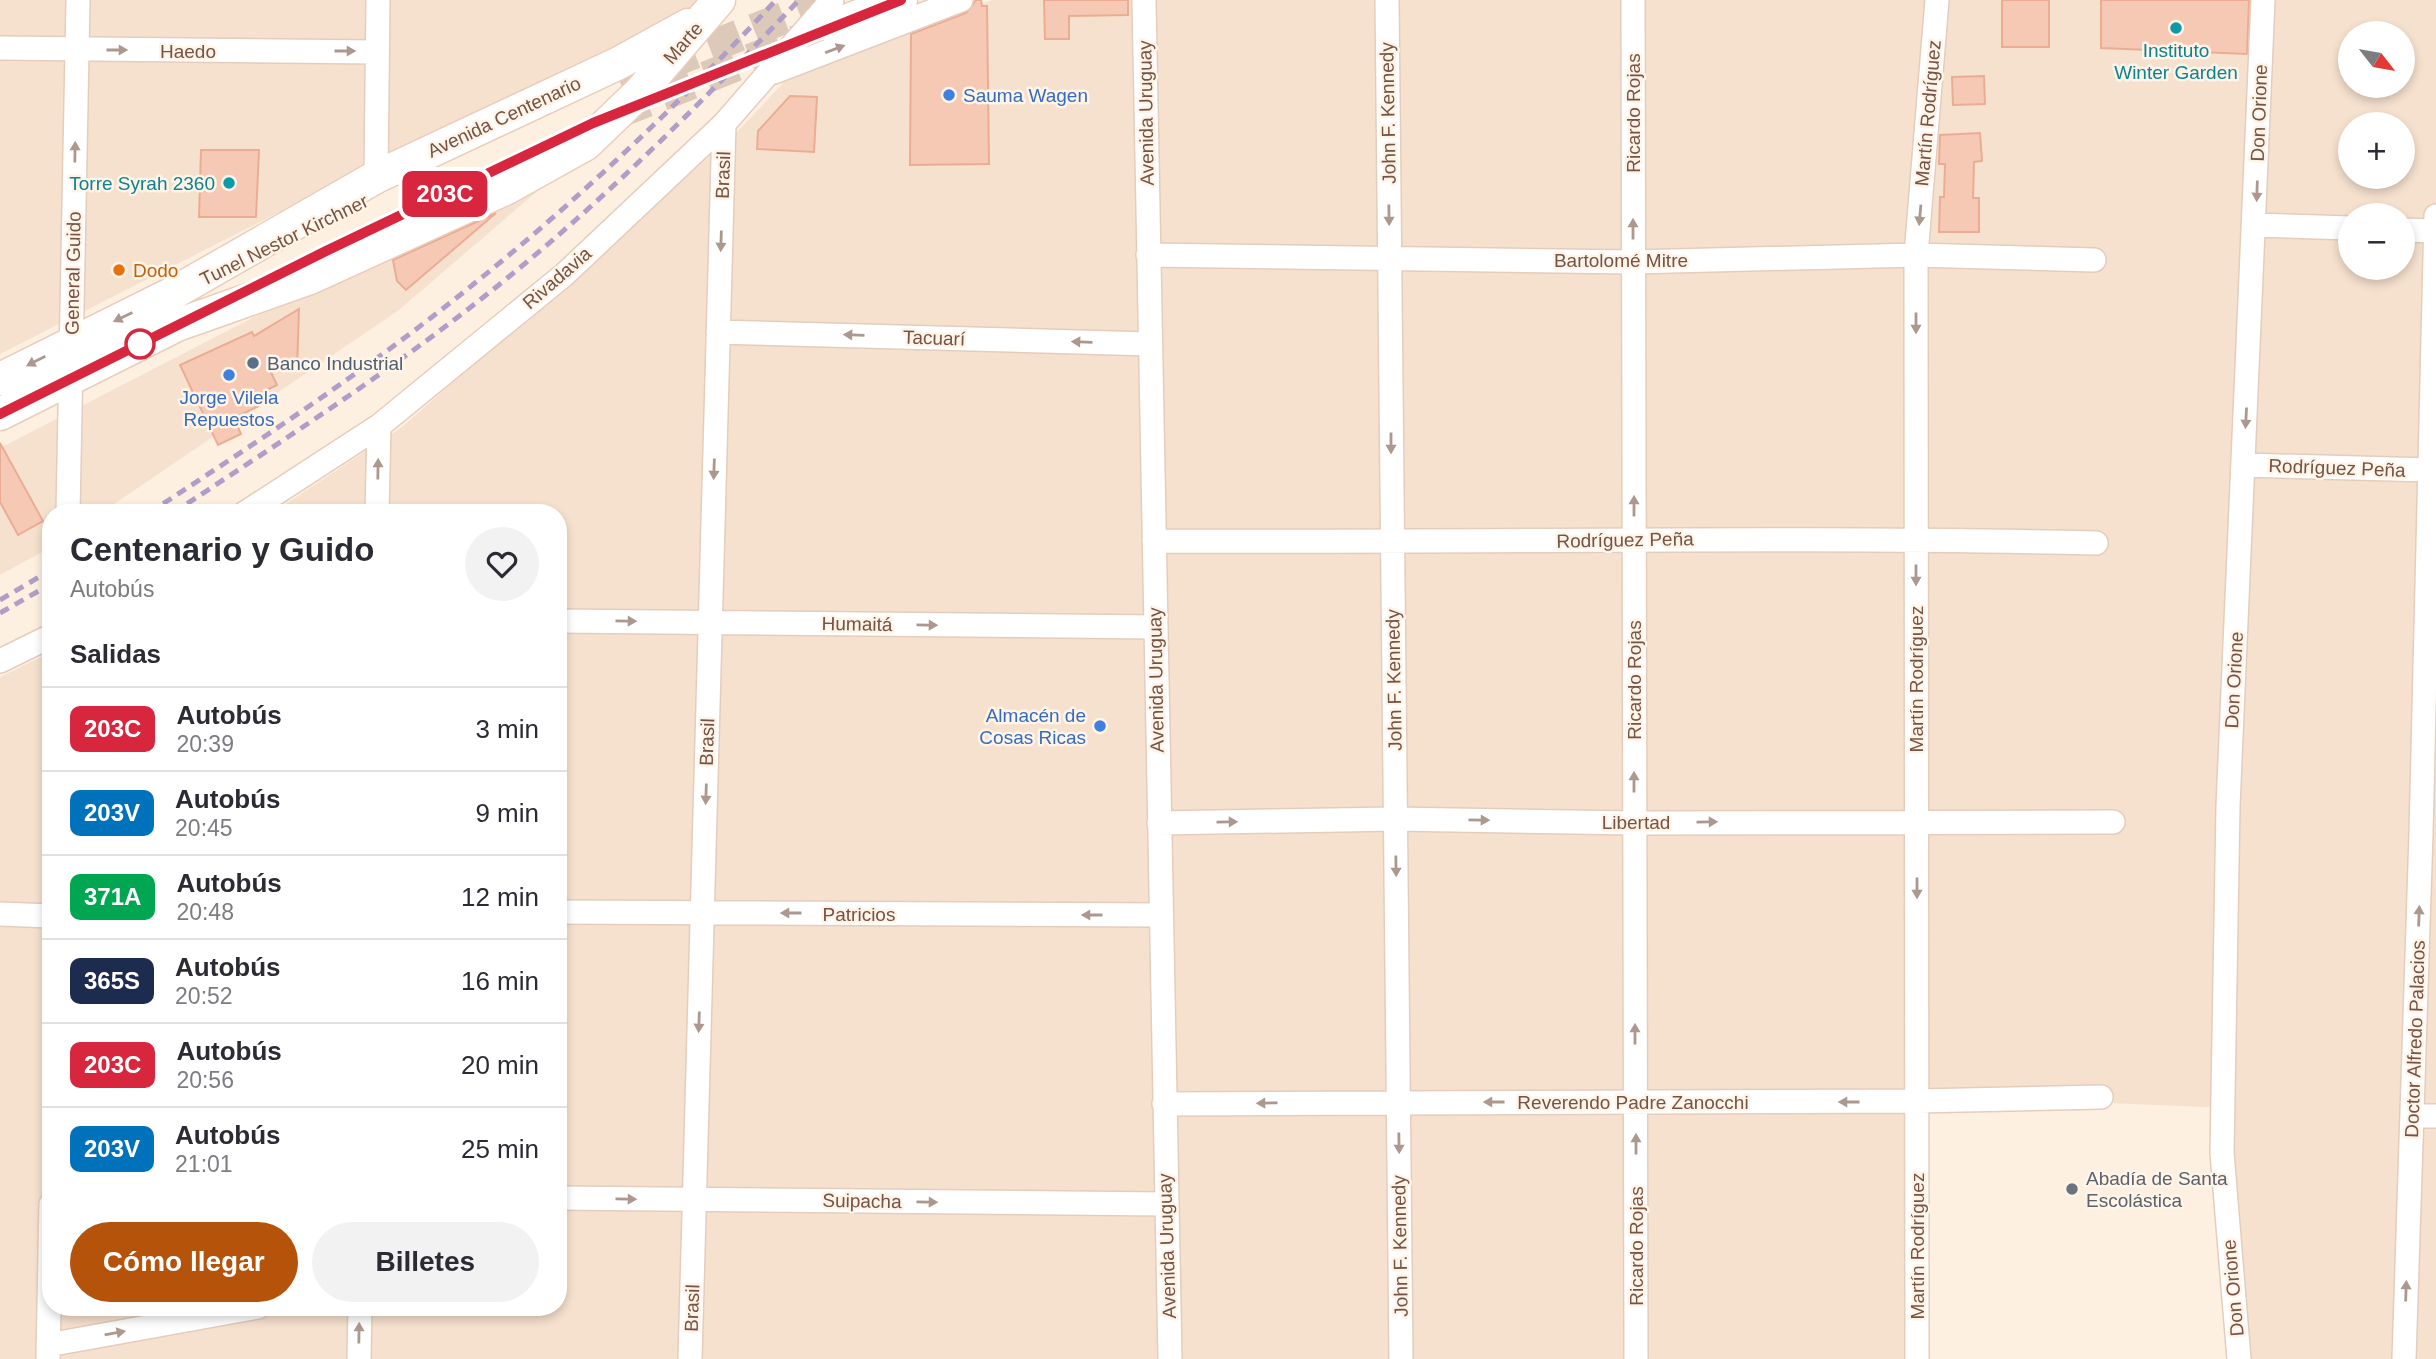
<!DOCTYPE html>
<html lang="es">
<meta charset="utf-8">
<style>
:root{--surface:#fff;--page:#f2f2f3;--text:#2b2b33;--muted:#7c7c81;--line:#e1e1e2;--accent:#b45309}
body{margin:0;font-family:Arial,sans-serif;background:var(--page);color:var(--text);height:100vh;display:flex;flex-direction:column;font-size:26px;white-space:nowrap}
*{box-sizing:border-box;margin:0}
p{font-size:23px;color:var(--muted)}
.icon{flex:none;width:38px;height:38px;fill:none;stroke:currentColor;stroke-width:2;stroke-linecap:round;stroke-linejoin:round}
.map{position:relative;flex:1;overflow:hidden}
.side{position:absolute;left:42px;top:504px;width:525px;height:812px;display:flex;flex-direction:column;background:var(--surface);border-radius:28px;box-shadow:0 4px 10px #0003}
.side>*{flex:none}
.badge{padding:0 14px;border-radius:10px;font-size:24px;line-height:46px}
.needle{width:46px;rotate:121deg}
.tools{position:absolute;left:2338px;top:21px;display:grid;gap:14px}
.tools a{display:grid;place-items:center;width:77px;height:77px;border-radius:50%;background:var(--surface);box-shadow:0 4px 10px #0003;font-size:35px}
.map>.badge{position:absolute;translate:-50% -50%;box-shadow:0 0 0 4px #fff}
h2{padding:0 28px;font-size:26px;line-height:63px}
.round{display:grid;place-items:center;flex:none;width:74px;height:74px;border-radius:37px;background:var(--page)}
.summary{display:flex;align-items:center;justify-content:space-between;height:119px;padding:0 28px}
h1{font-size:33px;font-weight:600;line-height:52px}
.button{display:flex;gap:14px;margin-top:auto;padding:14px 28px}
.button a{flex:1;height:80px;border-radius:42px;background:var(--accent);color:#fff;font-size:28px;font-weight:600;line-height:80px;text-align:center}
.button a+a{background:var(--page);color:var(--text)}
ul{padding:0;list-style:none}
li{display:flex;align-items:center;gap:21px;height:84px;padding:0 28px;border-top:2px solid var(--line)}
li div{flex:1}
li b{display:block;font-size:26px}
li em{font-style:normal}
li .badge{min-width:77px;font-weight:700;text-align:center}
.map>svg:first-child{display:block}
</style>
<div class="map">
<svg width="2436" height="1359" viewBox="0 0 2436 1359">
<rect width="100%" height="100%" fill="#fef0e0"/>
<path fill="#f6e1ce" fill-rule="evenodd" d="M0 0H703L675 20 390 156 0 354Z
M992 0H2436V1359H2251L2231 1108 1912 1095 1905 1359H0V677L51 652V1307H558V513H272L402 427 737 132 787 79ZM2350 33H2403V86H2350ZM2350 124H2403V177H2350ZM2350 215H2403V268H2350Z
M548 182 399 310 101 513H51V547L0 575V448L316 285Z"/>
<path fill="#f6c9b5" stroke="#eaad94" stroke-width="2" d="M976 0H981L982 6H987L989 164 910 165 911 34 966 13Z
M1044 0H1128V15L1069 16V39H1045Z
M2002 0H2049V47H2002Z
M2101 0H2249L2247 54 2101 48Z
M1984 76 1985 104 1953 105 1952 77Z
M790 96 817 97 814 152 757 149 758 131Z
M1980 133 1982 161 1974 162 1973 198H1979V232H1939L1940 197H1944L1945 164H1939L1940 135Z
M201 150H259L256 217H199Z
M496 213 406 290 397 281 393 260Z
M299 309 297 369 269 368 277 385 254 396 259 406 234 418 241 434 218 445 180 365 252 332 254 336Z
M0 443 43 521 18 535 0 502Z"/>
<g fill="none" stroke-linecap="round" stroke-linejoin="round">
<path stroke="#dcc9b9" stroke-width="32" stroke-dasharray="32 16" stroke-linecap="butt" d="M620 82 830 0
M617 113 812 35"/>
<defs>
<path id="street" d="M1144 0 1170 1359
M1387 0 1401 1359
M1633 0 1636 1359
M0 48 377 52
M774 72 961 0
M376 177 378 0
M2255 225 2350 228
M2403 230 2435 231
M1148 255 1633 262 1916 255 2094 260
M718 332 1150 344
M2244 465 2430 470
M68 513 78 0
M245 513 379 426 565 274 724 124 832 0
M377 513 379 426
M1154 541C1468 543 1782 536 2096 543
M558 621 1155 627
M0 661 51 636
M1159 823 1396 819 1634 823 2113 822
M558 912 1160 915
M0 914 51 916
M1164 1104 1918 1101 2101 1097
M2413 1116H2436
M558 1198 1166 1204
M48 1345 258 1307
M48 1359 51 1204
M359 1359 360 1307
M690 1359 724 124
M1917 1359 1916 255 1937 0
M2239 1359 2222 1153 2228 806 2263 0
M2404 1359 2421 833 2436 216"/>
<path id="secondary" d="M832 26 901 0
M0 379 175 292 376 177 619 63 688 25
M0 414 177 325 310 278 507 188 586 144 641 91 719 0"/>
</defs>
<use href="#street" stroke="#e5cdbe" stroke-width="26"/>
<use href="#secondary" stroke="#ebcdbb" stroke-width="35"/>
<use href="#street" stroke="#fff" stroke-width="23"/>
<use href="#secondary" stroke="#fff" stroke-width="32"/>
<path stroke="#b19ec8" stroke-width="5" stroke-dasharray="10 7" stroke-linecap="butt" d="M149 513C236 456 324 398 407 336 540 236 663 122 776 0
M173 513C288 437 405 362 511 275 614 191 708 96 799 0
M0 600 51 570
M0 613 51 584"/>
</g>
<defs><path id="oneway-solid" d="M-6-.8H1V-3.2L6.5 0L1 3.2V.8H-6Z" transform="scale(1.75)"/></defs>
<g fill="#ad988f">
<use href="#oneway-solid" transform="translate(835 49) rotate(-21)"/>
<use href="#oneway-solid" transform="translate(117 50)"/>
<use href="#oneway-solid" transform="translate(345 51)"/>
<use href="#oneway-solid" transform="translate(75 152) rotate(-89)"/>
<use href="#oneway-solid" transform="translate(2257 191) rotate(92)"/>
<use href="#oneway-solid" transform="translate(1389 215) rotate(89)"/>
<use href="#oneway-solid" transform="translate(1920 215) rotate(95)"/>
<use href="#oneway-solid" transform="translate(1633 229) rotate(-90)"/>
<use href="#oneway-solid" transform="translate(721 241) rotate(92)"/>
<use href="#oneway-solid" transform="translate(123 317) rotate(154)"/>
<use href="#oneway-solid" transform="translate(1916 323) rotate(90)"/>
<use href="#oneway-solid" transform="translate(854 335) rotate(-178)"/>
<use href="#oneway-solid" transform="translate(1082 342) rotate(-178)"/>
<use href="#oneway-solid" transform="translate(36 361) rotate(153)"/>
<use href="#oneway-solid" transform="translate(2246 418) rotate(93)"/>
<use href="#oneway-solid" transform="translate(1391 443) rotate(90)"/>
<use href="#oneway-solid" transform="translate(378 469) rotate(-89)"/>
<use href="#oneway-solid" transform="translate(714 469) rotate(92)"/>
<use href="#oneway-solid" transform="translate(1634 506) rotate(-90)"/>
<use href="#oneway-solid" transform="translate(1916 575) rotate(90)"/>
<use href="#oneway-solid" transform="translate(626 621) rotate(1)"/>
<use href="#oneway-solid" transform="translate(927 625) rotate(1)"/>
<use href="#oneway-solid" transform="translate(1634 782) rotate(-90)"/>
<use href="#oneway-solid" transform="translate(706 794) rotate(92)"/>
<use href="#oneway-solid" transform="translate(1479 820) rotate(1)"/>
<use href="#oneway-solid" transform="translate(1227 822) rotate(-1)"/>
<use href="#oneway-solid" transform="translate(1707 822) rotate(-1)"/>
<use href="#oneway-solid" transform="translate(1396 866) rotate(89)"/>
<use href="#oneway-solid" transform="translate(1917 888) rotate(90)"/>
<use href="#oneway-solid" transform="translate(791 913) rotate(-180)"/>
<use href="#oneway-solid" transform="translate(1092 915) rotate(-180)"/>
<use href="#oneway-solid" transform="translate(2419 916) rotate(-88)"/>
<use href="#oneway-solid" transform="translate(699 1022) rotate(92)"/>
<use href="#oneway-solid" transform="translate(1635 1034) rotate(-90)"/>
<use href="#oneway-solid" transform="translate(1494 1102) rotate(-180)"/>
<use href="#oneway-solid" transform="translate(1849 1102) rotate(180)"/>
<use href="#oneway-solid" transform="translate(1267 1103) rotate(179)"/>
<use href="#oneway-solid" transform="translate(1399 1143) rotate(89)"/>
<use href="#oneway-solid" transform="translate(1636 1144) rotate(-90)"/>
<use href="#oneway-solid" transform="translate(626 1199) rotate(1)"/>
<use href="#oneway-solid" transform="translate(927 1202) rotate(1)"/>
<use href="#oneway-solid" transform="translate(2406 1291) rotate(-88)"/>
<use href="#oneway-solid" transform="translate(115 1333) rotate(-10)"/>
<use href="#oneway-solid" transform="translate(359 1333) rotate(-89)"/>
</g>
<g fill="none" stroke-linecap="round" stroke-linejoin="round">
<defs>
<path id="line" d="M0 414 326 251 593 123 901 0"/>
</defs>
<use href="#line" stroke="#fff" stroke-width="16"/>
<use href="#line" stroke="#d7263d" stroke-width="10"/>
</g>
<g fill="#0f9aa8" stroke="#fff4e8" stroke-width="2.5">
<circle cx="2176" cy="28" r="7"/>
<circle cx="229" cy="183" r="7"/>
</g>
<g fill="#3f7fe0" stroke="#fff4e8" stroke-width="2.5">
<circle cx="949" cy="95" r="7"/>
<circle cx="229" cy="375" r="7"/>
<circle cx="1100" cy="726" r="7"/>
</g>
<circle fill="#e8710a" stroke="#fff4e8" stroke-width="2.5" cx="119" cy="270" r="7"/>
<circle fill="#fff" stroke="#d7263d" stroke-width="3.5" cx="140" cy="344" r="14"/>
<circle fill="#5c6f8a" stroke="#fff4e8" stroke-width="2.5" cx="253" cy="363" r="7"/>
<circle fill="#6b7280" stroke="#fff4e8" stroke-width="2.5" cx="2072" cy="1189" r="7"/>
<g text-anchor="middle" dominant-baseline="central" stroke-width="5" stroke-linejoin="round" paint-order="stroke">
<g font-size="19" fill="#775345" stroke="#fff4e8">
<text transform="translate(683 43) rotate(-49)">Marte</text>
<text x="188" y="51">Haedo</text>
<text transform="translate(1146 113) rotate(-91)">Avenida Uruguay</text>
<text transform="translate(1388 113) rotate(-91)">John F. Kennedy</text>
<text transform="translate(1633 113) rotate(-90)">Ricardo Rojas</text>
<text transform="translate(1928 113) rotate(-85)">Martín Rodríguez</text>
<text transform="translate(2259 113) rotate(-88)">Don Orione</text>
<text transform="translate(504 117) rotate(-25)">Avenida Centenario</text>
<text transform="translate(723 175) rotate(-88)">Brasil</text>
<text transform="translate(284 240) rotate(-26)">Tunel Nestor Kirchner</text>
<text x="1621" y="260">Bartolomé Mitre</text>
<text transform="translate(73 273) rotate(-89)">General Guido</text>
<text transform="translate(557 278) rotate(-41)">Rivadavia</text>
<text transform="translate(934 338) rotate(2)">Tacuarí</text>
<text transform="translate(2337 468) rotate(2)">Rodríguez Peña</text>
<text transform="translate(1625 540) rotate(-1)">Rodríguez Peña</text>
<text transform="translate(857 624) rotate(1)">Humaitá</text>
<text transform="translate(1916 679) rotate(-90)">Martín Rodríguez</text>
<text transform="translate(1156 680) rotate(-91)">Avenida Uruguay</text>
<text transform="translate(1394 680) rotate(-91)">John F. Kennedy</text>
<text transform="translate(1634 680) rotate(-90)">Ricardo Rojas</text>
<text transform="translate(2234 680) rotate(-87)">Don Orione</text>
<text transform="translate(707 742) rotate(-88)">Brasil</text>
<text x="1636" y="822">Libertad</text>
<text x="859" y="914">Patricios</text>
<text transform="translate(2415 1039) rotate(-88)">Doctor Alfredo Palacios</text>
<text x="1633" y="1102">Reverendo Padre Zanocchi</text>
<text transform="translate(862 1201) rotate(1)">Suipacha</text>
<text transform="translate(1167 1246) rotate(-92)">Avenida Uruguay</text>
<text transform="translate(1400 1246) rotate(-91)">John F. Kennedy</text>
<text transform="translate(1636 1246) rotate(-90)">Ricardo Rojas</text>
<text transform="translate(1917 1246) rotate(-90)">Martín Rodríguez</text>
<text transform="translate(2233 1288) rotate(-95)">Don Orione</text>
<text transform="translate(692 1308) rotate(-88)">Brasil</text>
</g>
<g font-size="19" fill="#0d838f" stroke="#fff4e8">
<text x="2176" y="50">Instituto<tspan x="2176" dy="22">Winter Garden</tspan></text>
<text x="215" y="183" text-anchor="end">Torre Syrah 2360</text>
</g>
<g font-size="19" fill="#366cbe" stroke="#fff4e8" text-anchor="start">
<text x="963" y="95">Sauma Wagen</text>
<text x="229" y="397" text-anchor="middle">Jorge Vilela<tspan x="229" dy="22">Repuestos</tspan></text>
<text x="1086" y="715" text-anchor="end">Almacén de<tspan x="1086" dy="22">Cosas Ricas</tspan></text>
</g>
<g font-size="19" fill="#c56008" stroke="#fff4e8" text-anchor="start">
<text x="133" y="270">Dodo</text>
</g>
<g font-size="19" fill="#4e5e75" stroke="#fff4e8" text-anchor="start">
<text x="267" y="363">Banco Industrial</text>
</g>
<g font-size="19" fill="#5b616d" stroke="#fff4e8" text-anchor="start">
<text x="2086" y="1178">Abadía de Santa<tspan x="2086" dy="22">Escolástica</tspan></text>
</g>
</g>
</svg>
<div class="tools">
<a><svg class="needle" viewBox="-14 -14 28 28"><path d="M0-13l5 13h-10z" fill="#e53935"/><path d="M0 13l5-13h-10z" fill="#7c7c81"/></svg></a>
<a>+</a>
<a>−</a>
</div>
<b class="badge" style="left:445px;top:194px;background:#d7263d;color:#fff">203C</b>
<section class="side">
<div class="summary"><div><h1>Centenario y Guido</h1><p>Autobús</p></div><a class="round"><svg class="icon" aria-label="heart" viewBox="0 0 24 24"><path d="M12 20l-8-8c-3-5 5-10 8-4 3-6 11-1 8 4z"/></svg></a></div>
<h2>Salidas</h2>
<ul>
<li><span class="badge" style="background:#d7263d;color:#fff">203C</span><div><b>Autobús</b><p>20:39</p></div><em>3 min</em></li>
<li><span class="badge" style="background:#0072bc;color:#fff">203V</span><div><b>Autobús</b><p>20:45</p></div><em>9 min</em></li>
<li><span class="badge" style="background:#00a651;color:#fff">371A</span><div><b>Autobús</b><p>20:48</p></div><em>12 min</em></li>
<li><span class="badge" style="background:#1d2b4f;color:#fff">365S</span><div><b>Autobús</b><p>20:52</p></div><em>16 min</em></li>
<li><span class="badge" style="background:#d7263d;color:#fff">203C</span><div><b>Autobús</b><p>20:56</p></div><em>20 min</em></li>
<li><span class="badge" style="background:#0072bc;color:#fff">203V</span><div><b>Autobús</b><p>21:01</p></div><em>25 min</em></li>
</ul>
<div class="button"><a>Cómo llegar</a><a>Billetes</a></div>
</section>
</div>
